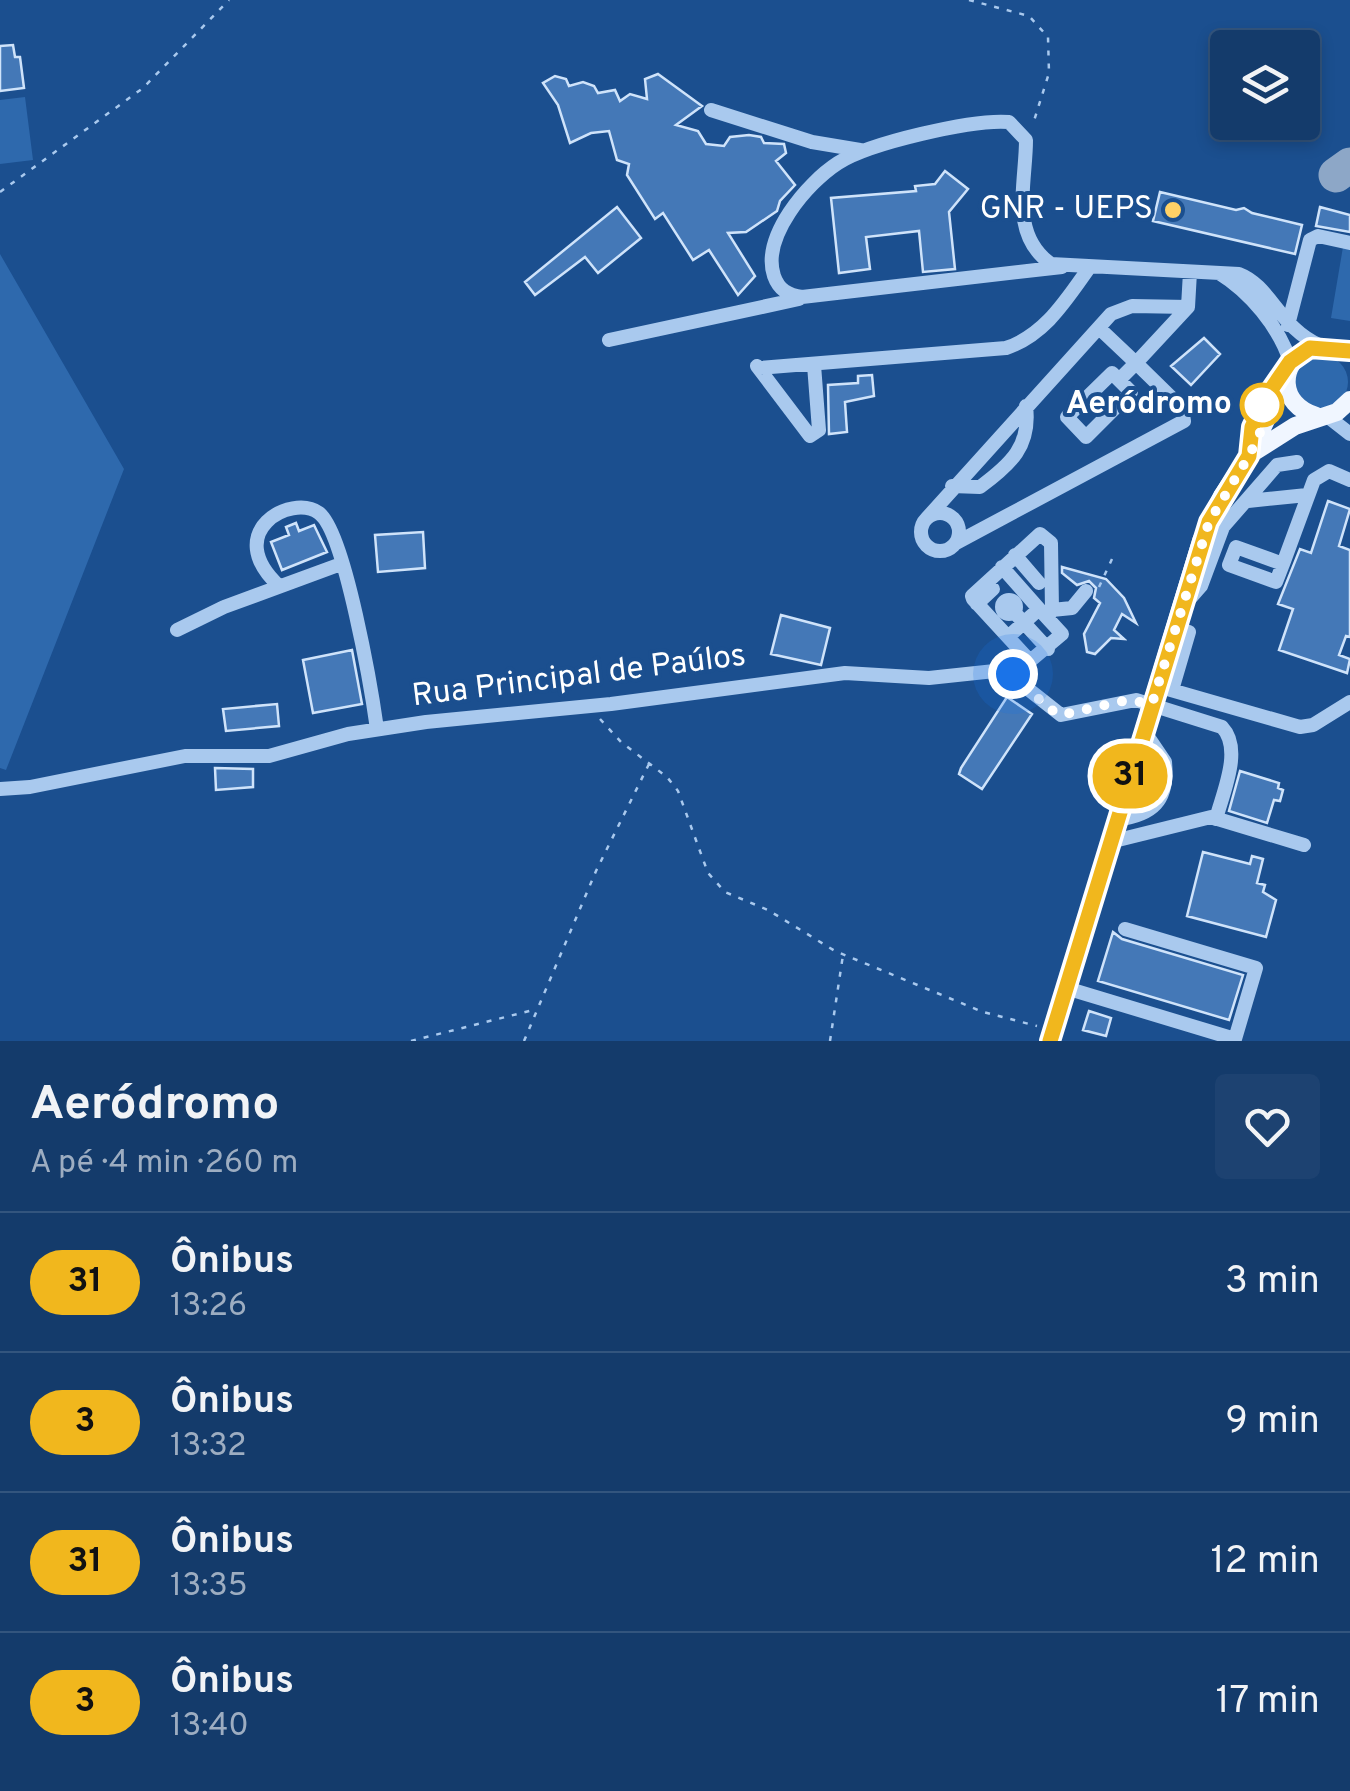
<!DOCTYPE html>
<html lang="pt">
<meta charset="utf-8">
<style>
:root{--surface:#143b6b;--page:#1d4271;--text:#f1f3f6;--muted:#9dadc1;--line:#33557e}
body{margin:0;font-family:Overpass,sans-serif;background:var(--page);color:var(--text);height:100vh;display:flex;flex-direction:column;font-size:38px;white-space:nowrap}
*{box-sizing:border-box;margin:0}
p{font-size:32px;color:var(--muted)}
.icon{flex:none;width:55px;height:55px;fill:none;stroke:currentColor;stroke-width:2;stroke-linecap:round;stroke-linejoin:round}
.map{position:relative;height:1041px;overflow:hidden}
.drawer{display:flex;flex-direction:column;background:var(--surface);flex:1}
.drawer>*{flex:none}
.badge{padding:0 20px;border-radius:32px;font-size:35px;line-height:65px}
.buttons{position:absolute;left:1210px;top:30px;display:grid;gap:20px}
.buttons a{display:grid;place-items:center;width:110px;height:110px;border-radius:10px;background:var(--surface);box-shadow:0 5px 15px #0003,0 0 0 2px var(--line);font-size:50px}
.you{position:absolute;width:50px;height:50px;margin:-25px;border:8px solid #fff;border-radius:50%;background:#1a73e8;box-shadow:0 0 0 15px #1a73e833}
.map>.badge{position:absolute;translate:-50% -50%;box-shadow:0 0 0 5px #fff}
.round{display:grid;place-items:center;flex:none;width:105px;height:105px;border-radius:10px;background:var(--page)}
.summary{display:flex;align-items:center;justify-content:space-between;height:170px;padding:0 30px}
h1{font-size:48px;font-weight:700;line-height:75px}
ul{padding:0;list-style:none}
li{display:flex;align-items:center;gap:30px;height:140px;padding:0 30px;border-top:2px solid var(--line)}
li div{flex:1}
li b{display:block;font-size:38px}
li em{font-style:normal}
li .badge{min-width:110px;font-weight:700;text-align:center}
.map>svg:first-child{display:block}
</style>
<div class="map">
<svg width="1350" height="1041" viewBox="0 0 1350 1041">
<rect width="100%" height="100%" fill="#1b4f8f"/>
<path fill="#2e69ad" d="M25 97 33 160 0 164V100Z
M1343 247 1350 248V321L1331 318Z
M0 254 124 469 6 770 0 768Z
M1294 382a27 27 0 1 1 54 0a27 27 0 1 1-54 0Z"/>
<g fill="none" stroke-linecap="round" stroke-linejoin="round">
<path stroke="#8da7c7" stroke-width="35" d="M1336 175 1350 165"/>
</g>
<path fill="#4478b7" stroke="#cfe3fa" stroke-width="2.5" d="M13 45 15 57H20L24 88 0 91V46Z
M658 74 702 106 676 125 698 131 706 144 724 146 730 137 749 135 761 137 764 143 784 144 786 153 776 161 795 185 780 201 777 211 746 232 728 233 755 276 738 295 709 250 693 260 663 213 655 219 627 175 629 164 617 160 609 131 591 133 570 143 558 105 543 83 555 76 566 79 569 86 583 82 594 86 598 93 615 90 620 101 630 94 647 99 645 79Z
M945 171 968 189 949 212 955 269 923 272 919 231 866 237 870 269 839 273 831 198 916 191 915 186 935 184Z
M1160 192 1236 210 1244 208 1252 213 1302 225 1295 254 1153 221Z
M617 207 641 238 598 273 585 257 535 295 525 282Z
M1320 207 1350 215V232L1316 226Z
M1204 338 1220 354 1191 385 1171 366Z
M872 375 874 396 845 402 847 432 829 434 828 385 858 383V376Z
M1328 501 1350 509 1339 546 1350 550V637L1346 636 1339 655 1350 659 1347 673 1279 650 1293 609 1278 604 1300 549 1311 553Z
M296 523 299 531 314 525 327 552 282 570 271 542 289 535 286 527Z
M423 532 425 568 378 572 375 535Z
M1062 567 1106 579 1124 598 1136 623 1122 614 1114 630 1124 639 1111 638 1095 654 1087 652 1084 634 1100 603 1094 598 1096 588 1089 581 1077 585 1062 573Z
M781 615 830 628 821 665 771 654Z
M352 650 362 704 313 713 303 660Z
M1007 697 1032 714 982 789 959 774 961 768Z
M277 704 279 726 226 731 223 709Z
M215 768 253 769V787L216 790Z
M1240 771 1279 783 1278 788 1283 790 1280 801 1274 800 1267 823 1229 811Z
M1203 852 1250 864 1252 856 1263 859 1257 883 1265 885 1263 892 1276 900 1266 937 1187 916Z
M1113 932 1122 939 1243 975 1229 1020 1098 981Z
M1089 1011 1111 1018 1106 1036 1083 1030Z"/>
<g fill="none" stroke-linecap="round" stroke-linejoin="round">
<path stroke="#a9c9ee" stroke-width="2.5" stroke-dasharray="5 8" stroke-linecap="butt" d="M969 0 1029 16 1048 37 1049 73 1033 124
M0 192 143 88 229 0
M1099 587 1112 559
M600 719 621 742 667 777 678 791 708 873 725 892 768 910 835 951 983 1012 1037 1026
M411 1041 537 1009
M524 1041 596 871 649 764
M830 1041 843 955"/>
<path stroke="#a9c9ee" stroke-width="14" d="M711 110 812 142 860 150
M1062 267 802 297C788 295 779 290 774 276 761 237 807 183 838 163 869 143 973 119 1009 122L1026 140C1026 183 1009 234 1051 264L1239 274C1271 286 1279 328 1321 346
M1219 273C1250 292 1279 327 1290 361
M1288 325 1310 240 1318 236 1350 243
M1099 328 1136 363 1188 307
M609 340 799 299
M757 366 810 436 819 430 814 365
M760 368 1006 348C1045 335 1066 300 1089 268
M1112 373 1131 392 1086 437 1067 417Z
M1327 416 1350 434
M1249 448 1257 415 1283 374
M952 486 980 487C1011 464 1031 446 1026 406
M1248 501 1307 495
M921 532a19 19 0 1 1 38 0a19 19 0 1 1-38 0Z
M927 518 1111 314 1132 306 1188 307 1190 272
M956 543 1184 421 1182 408 1136 363 1119 380
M1236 547 1283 564 1276 582 1229 565Z
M1015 555 1039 583
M1283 564 1314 480 1329 471 1350 480
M1002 567 1039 609
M279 586C221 532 291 493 319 513 345 532 372 693 377 729
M1002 607a7 7 0 1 1 14 0a7 7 0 1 1-14 0Z
M977 604 993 589
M1052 610 1072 608 1086 591
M1180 610 1201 586 1223 527 1277 465 1297 462
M1014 612 1048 649
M177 630 224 607 341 564
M1008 637 1039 609 1062 634 1030 661 973 599 972 596 1040 534 1051 543 1052 610 1048 617
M1157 686 1300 727 1313 725 1350 702
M1172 690 1189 632 1175 627
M0 789 30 787 185 756H269L348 734 426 722 611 704 845 673 929 678 1004 670 1061 715 1136 700 1222 727C1243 749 1223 792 1216 819
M1117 820C1152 815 1169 802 1165 762L1144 731
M1110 842 1211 817 1304 845
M1066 988 1235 1039 1256 968 1125 929"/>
<path stroke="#f0f6ff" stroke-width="18" d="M1316 416C1279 405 1277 364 1310 348L1350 351
M1254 452 1295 426 1337 412 1350 400
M1050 1041 1201 541 1222 496 1249 456 1285 380"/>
</g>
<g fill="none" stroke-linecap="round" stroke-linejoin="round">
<defs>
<path id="line" d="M1050 1041 1209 522 1249 456 1252 427 1268 394 1290 362 1310 348 1350 351"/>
</defs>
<use href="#line" stroke="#fff" stroke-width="22"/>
<use href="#line" stroke="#f1b71d" stroke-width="15"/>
<path stroke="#fff" stroke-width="10" stroke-dasharray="0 18" d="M1013 674 1048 708 1061 715 1128 700 1152 704 1209 522 1249 456 1273 405H1262"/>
</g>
<circle fill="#ffd166" stroke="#1b4f8f" stroke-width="4" cx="1173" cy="210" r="10"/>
<circle fill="#fff" stroke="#f1b71d" stroke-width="5" cx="1262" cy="405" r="20"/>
<g text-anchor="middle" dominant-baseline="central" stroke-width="8" stroke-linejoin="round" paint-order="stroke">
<g font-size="32" fill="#fff" stroke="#1b4f8f" text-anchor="end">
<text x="1153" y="210">GNR - UEPS</text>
</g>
<g font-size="32" font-weight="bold" fill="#fff" stroke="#1b4f8f" text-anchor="end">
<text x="1232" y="405">Aeródromo</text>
</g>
<g font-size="32" fill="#fff" stroke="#1b4f8f">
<text transform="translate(579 677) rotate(-7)">Rua Principal de Paúlos</text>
</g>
</g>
</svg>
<div class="buttons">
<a><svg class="icon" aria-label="layers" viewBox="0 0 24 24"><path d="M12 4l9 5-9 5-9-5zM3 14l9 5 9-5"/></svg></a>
</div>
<div class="you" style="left:1013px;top:674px"></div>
<b class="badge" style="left:1130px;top:776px;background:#f1b71d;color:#111">31</b>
</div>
<section class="drawer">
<div class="summary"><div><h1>Aeródromo</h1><p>A pé · 4 min · 260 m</p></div><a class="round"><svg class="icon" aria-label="heart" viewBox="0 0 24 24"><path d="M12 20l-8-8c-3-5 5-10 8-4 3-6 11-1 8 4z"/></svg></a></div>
<ul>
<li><span class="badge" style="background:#f1b71d;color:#111">31</span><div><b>Ônibus</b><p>13:26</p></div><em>3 min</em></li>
<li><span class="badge" style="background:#f1b71d;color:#111">3</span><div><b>Ônibus</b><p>13:32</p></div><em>9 min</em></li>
<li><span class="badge" style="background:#f1b71d;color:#111">31</span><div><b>Ônibus</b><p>13:35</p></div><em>12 min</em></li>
<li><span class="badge" style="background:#f1b71d;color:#111">3</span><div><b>Ônibus</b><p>13:40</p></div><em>17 min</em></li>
</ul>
</section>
